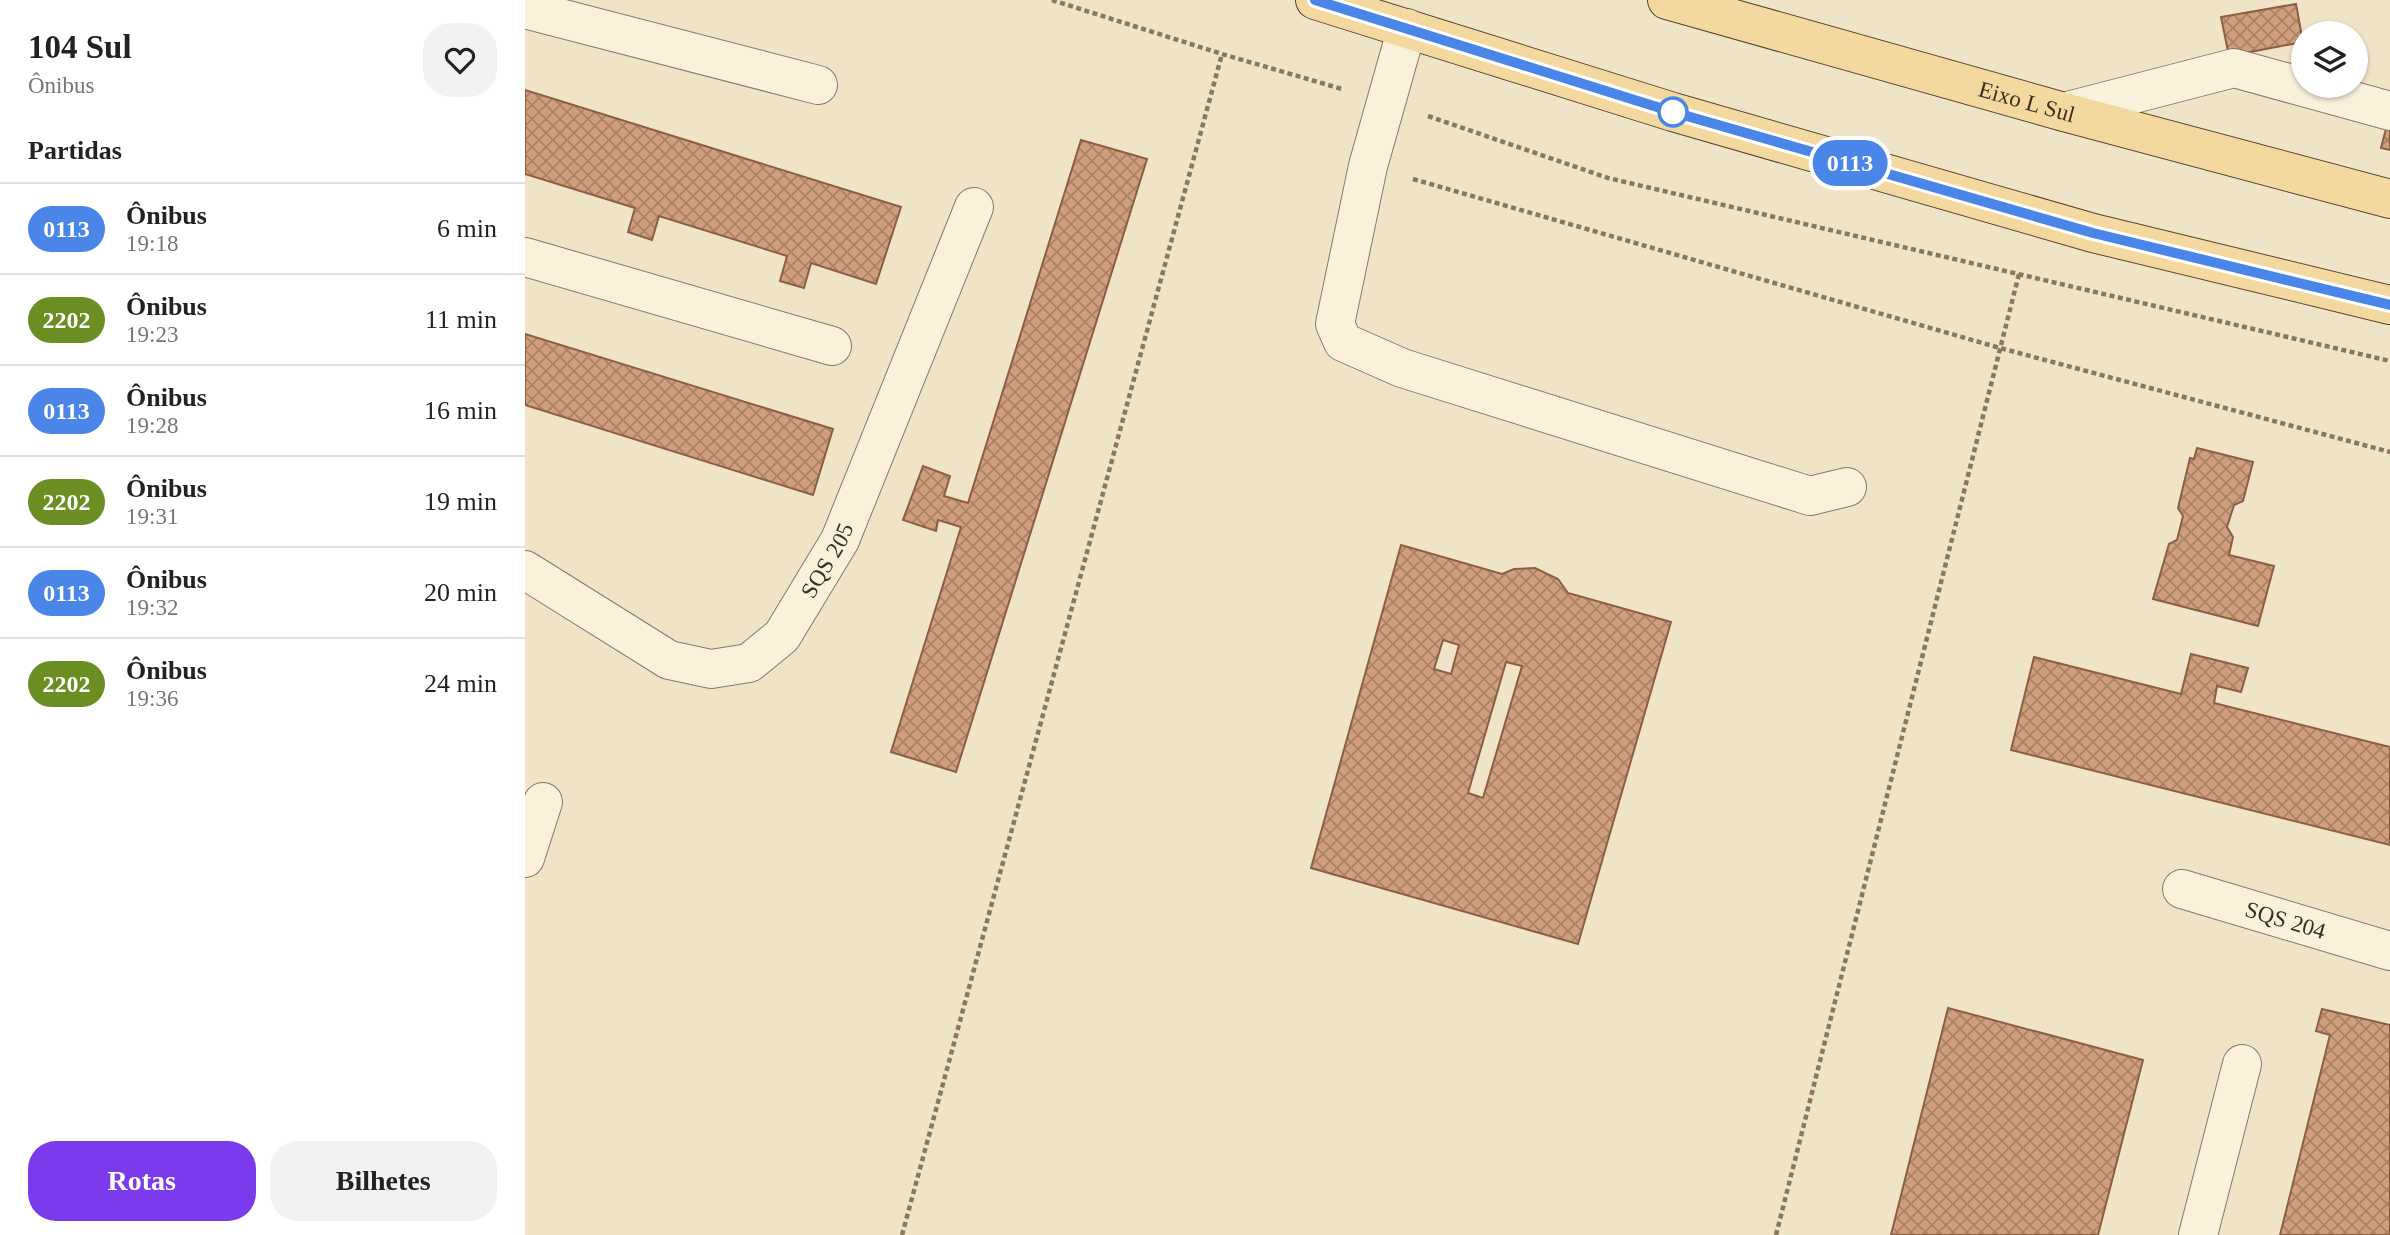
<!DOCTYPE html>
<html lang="pt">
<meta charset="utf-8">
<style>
:root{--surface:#fff;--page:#f2f2f2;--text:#222;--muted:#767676;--line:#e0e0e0;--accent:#7c3aed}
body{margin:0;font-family:Georgia,serif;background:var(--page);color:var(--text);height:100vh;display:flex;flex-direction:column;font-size:26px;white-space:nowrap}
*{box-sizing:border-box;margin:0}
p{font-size:23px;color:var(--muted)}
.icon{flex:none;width:38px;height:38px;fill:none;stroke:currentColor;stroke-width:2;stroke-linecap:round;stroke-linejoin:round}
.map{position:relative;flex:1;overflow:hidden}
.drawer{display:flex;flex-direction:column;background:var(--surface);width:525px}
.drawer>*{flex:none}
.badge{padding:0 14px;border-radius:23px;font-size:24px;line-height:46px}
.buttons{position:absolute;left:1766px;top:21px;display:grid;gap:14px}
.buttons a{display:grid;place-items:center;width:77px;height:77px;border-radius:50%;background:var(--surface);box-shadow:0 2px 5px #0004;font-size:35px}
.map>.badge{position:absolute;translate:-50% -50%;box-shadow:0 0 0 4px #fff}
h2{padding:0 28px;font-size:26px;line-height:63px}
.round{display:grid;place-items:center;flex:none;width:74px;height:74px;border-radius:28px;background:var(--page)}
.overview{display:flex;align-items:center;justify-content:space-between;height:119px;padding:0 28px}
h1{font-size:33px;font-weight:800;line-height:52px}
.action{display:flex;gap:14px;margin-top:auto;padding:14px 28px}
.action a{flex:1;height:80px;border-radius:28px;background:var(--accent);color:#fff;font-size:28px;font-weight:800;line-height:80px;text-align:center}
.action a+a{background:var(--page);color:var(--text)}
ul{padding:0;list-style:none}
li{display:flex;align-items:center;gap:21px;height:91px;padding:0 28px;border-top:2px solid var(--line)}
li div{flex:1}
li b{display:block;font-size:26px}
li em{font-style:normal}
li .badge{min-width:77px;font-weight:700;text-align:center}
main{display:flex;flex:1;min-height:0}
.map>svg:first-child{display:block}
</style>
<main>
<section class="drawer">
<div class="overview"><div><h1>104 Sul</h1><p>Ônibus</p></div><a class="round"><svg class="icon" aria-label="heart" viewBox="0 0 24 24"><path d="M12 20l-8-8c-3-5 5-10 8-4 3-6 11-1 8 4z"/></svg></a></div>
<h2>Partidas</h2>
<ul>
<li><span class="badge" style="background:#4986e7;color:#fff">0113</span><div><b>Ônibus</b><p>19:18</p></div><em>6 min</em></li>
<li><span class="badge" style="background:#6b8e23;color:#fff">2202</span><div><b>Ônibus</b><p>19:23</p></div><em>11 min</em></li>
<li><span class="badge" style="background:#4986e7;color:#fff">0113</span><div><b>Ônibus</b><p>19:28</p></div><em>16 min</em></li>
<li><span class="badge" style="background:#6b8e23;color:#fff">2202</span><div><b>Ônibus</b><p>19:31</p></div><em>19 min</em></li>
<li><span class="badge" style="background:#4986e7;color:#fff">0113</span><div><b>Ônibus</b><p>19:32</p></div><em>20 min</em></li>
<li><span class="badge" style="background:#6b8e23;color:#fff">2202</span><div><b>Ônibus</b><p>19:36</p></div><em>24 min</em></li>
</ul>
<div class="action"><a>Rotas</a><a>Bilhetes</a></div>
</section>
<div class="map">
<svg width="1865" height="1235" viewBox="0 0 1865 1235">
<defs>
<pattern id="building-cross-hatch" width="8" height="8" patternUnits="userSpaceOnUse" patternTransform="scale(1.75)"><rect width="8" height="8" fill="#cf9f7d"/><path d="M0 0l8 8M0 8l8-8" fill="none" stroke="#a98266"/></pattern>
</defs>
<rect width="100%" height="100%" fill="#f0e4c8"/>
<path fill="url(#building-cross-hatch)" stroke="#8d5f41" stroke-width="2" fill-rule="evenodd" d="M1771 4 1778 42 1704 56 1696 17Z
M0 90 376 207 351 284 286 263 279 288 255 281 262 256 134 216 127 240 103 232 110 208 0 174Z
M1865 113V150L1856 148Z
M556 140 622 159 431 772 366 752 436 527 413 520 411 531 378 520 398 466 425 476 419 496 443 503Z
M0 334 308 429 288 495 0 405Z
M1672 448 1728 462 1718 501 1709 505 1702 527 1708 537 1704 555 1749 566 1733 626 1628 599 1644 544 1652 540 1658 516 1653 508 1665 458 1669 459Z
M876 545 977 574 989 569 1010 568 1033 579 1043 593 1146 622 1053 944 786 868ZM918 640 934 645 926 674 909 669ZM981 662 997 666 958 798 943 793Z
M1666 654 1723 668 1716 692 1692 686 1689 703 1865 747V845L1486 750 1509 657 1656 694Z
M1423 1008 1618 1060 1573 1235H1366Z
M1797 1009 1865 1025V1235H1755L1805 1035 1791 1031Z"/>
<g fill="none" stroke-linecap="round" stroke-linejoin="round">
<defs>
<g id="minor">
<path d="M0 9 293 85"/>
<path d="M882 28 843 166 810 324 818 342 877 368 1285 496 1322 487"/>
<path d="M1539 112 1709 68 1865 111"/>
<path d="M0 257 307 346"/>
<path id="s1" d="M0 570 144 660 186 669 224 663 257 636 315 540 449 207"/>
<path d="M0 858 18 802"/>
<path id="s2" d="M1657 889 1865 951"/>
<path d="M1673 1235 1717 1064"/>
</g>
<g id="major">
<path d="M790 0 1148 112 1568 233 1865 305"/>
<path id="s3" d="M1142 0 1539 112 1865 199"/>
</g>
</defs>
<use href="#minor" stroke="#8d765c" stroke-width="40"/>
<use href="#major" stroke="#5b4430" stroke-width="40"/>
<path stroke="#8d765c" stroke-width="4.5" stroke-dasharray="5 3.5" stroke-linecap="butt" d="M527 0 697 54 817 89
M903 116 1083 178 1865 361
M888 179 1475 348 1865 452
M377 1235 697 54
M1251 1235 1494 274"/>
<use href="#minor" stroke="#faf1dc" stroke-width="38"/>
<use href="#major" stroke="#f3d9a0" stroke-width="38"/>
</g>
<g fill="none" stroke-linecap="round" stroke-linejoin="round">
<defs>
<path id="line" d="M790 0 1148 112 1568 233 1865 305"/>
</defs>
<use href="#line" stroke="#fff" stroke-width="16"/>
<use href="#line" stroke="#4986e7" stroke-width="10"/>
</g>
<circle fill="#fff" stroke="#4986e7" stroke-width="3.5" cx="1148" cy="112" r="14"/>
<g text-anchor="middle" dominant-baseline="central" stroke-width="6" stroke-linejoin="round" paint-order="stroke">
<g font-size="23" fill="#3d2e20" stroke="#f7eed8">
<text stroke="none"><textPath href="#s3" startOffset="374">Eixo L Sul</textPath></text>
<text stroke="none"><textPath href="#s1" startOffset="382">SQS 205</textPath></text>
<text stroke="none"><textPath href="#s2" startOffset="108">SQS 204</textPath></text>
</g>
</g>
</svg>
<div class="buttons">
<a><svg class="icon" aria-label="layers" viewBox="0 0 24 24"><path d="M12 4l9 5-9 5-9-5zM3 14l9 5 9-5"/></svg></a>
</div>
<b class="badge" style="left:1325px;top:163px;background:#4986e7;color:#fff">0113</b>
</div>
</main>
